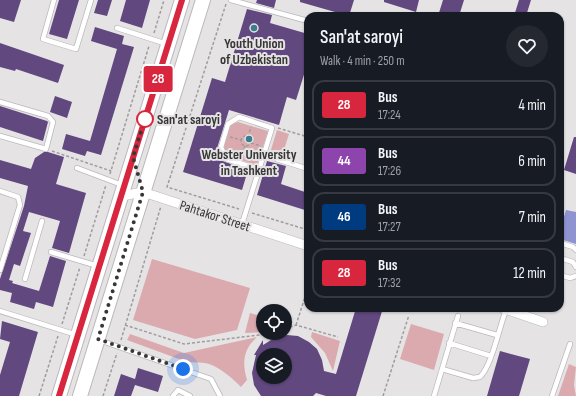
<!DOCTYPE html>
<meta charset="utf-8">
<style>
:root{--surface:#171b24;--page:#242831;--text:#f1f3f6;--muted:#9ea1a6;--line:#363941}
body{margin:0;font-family:"Sofia Sans Condensed",sans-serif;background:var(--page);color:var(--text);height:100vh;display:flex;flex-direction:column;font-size:15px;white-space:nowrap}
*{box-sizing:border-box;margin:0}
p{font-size:13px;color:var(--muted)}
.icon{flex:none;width:22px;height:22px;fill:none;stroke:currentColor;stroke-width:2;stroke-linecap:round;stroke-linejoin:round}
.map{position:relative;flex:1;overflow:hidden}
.side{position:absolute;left:304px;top:12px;width:260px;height:300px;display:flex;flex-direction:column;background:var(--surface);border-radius:12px;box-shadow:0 1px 3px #0004}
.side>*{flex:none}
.badge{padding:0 8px;border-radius:3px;font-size:14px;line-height:26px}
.buttons{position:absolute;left:256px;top:304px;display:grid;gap:8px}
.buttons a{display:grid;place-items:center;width:36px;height:36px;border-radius:50%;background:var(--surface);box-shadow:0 1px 3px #0004;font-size:20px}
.you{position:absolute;width:20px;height:20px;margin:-10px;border:3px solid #fff;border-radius:50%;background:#1a73e8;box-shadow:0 0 0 6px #1a73e833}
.map>.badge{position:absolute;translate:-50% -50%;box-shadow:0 0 0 2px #fff}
.round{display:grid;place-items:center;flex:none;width:42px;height:42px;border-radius:21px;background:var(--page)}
.headline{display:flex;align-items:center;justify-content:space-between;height:68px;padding:0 16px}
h1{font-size:19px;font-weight:600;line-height:30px}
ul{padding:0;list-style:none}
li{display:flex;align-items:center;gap:12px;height:50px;margin:0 8px 6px;padding:0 8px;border:2px solid var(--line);border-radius:12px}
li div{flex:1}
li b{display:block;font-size:15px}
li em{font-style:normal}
li .badge{min-width:44px;font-weight:700;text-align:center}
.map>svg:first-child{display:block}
</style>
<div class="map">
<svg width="576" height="396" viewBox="0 0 576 396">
<rect width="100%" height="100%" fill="#e6e3e5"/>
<path fill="#dbaaaf" d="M238 122 268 131 257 165 228 156 224 147 230 125Z
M277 130 289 134 282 156 270 153Z
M152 259 250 288 237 330 195 339 133 320Z
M250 313 263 317V332L245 333Z
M411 324 444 334 434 370 400 359Z
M312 332 340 341 333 371 325 353 311 337Z
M130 334 184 353 257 337C243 349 242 363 247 380L241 387C232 378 221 368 209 364 205 362 193 363 187 362L127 340Z
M569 364 576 367 574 385 576 396H558Z"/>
<path fill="#8f93d1" d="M566 210 576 212V244L560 239V231Z"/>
<path fill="#61487f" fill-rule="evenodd" d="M0 0H21L14 22 0 18Z
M59 0H79L67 39 49 34Z
M98 0H112L107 16 94 13Z
M126 0H150L142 28 120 21Z
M257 0H276L274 8 256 3Z
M300 0H354L349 16 300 2Z
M384 0H419L416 12 384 2Z
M443 0H464L459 16H438Z
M519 0H531L526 16H514Z
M247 9 272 15 270 23 308 34V62L296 100 287 97 279 125 229 110 214 158 248 170 242 190 183 172 212 78 225 82Z
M95 27 124 36 122 44 134 47 101 155 87 151 85 156 62 149 66 134 90 141 117 49 91 41Z
M0 43 64 65 58 83 16 69 15 71 0 67Z
M55 96 72 102 67 118 50 112Z
M0 106 47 121 48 122 43 141 0 127Z
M574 137H576V174L564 170Z
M44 152H48L64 157 56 184 86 193 69 253 52 248 60 221 29 212 23 231 31 233 20 266 14 264 9 280 13 281 12 283 39 291 50 256 66 261 53 307 36 302 34 309 10 302 12 293 0 290V279L24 206 28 186 0 178V160L31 169 35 158Z
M267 161 286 166 281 184 308 193V211L257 195Z
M356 308H383L356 396H326L316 393 313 396H261L254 385 252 373 256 355H254L263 340V345L276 337 287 335 298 336 309 342 317 349 322 360 324 371 336 374ZM263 355H285V377H263Z
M2 321 38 332 19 396H0V375L10 342 0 339Z
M500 351 530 359 519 396H487Z
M138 368 163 376 158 392 135 385 131 396H114L121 374 135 379Z"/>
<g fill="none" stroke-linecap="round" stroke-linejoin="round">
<defs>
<path id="lane" d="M54 0 43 39 76 49 91 0
M231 0 308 21
M117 28 167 44
M0 102 48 116 53 122 46 149 0 136
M264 155 308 169
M77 168 122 185
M0 191 18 197 20 205 0 270
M242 224 272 128 239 117 228 124 221 147 226 159 259 169
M560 243 573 247 576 250
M51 252 98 266
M560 258 573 262 576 267
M560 275 570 278 576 276
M25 279 42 221
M0 311 77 335
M455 323 497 335
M99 340 211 379 220 396
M449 343 491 356
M442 369 473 378 480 377C492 365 499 328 506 310
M173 396 178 390 190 396
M434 396 458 316
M552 396 570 344"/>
<path id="street" d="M122 196 143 192 308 246
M502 308 543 322"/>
<path id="primary" d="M59 396 182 0
M80 396 203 0"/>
</defs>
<use href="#lane" stroke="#bbb8bb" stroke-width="6"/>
<use href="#street" stroke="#bbb8bb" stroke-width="10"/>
<use href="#primary" stroke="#bbb8bb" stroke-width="16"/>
<path stroke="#9f9c9e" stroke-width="1.5" stroke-dasharray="3 2" stroke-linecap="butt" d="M226 4 167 187 239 209
M154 33 164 0
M278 128 308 137
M241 141a5 5 0 1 1 10 0a5 5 0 1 1-10 0Z
M230 137 242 140
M248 137 251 127
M251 143 261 146
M52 151 111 171
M241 158 245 146
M110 174 149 46
M252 213 308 230
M84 256 106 185
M62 324 80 267
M125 325 184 344 276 333
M296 325 305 297
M285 329 296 325 338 337
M121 340 161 206
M39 396 58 336
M103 396 117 353
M383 396 409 315"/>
<use href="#lane" stroke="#fff" stroke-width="4.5"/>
<use href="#street" stroke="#fff" stroke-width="9"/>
<use href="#primary" stroke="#fff" stroke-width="14"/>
</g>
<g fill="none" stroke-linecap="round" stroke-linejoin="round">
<defs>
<path id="line" d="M59 396 182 0"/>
</defs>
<use href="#line" stroke="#fff" stroke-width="9"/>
<use href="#line" stroke="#d7263d" stroke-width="6"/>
<path stroke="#383738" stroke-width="4" stroke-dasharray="0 7.2" d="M145 119 133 157 143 192 98 339 183 369"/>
</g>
<g fill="#3a7e8d" stroke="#e6e3e5" stroke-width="1.5">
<circle cx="254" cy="28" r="4"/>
<circle cx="249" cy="139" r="4"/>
</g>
<circle fill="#fff" stroke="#d7263d" stroke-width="2" cx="145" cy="119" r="8"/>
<g text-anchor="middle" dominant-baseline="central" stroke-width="4" stroke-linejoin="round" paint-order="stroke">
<g font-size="14" font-weight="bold" fill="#383738" stroke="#e6e3e5">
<text x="254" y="43">Youth Union<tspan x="254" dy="16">of Uzbekistan</tspan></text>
<text x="249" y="154">Webster University<tspan x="249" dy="16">in Tashkent</tspan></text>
</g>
<g font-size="14" font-weight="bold" fill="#383738" stroke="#e6e3e5" text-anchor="start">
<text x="157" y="119">San'at saroyi</text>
</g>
<g font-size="14" fill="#383738" stroke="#e6e3e5">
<text transform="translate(215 216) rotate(18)">Pahtakor Street</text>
</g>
</g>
</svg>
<div class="buttons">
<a><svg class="icon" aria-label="locate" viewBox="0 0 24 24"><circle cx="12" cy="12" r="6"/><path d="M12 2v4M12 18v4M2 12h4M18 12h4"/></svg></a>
<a><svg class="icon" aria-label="layers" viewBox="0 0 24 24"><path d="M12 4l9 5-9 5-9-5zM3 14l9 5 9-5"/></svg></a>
</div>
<div class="you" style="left:183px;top:369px"></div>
<b class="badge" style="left:158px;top:79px;background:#d7263d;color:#fff">28</b>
<section class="side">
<div class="headline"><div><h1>San'at saroyi</h1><p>Walk · 4 min · 250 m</p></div><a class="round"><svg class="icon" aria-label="heart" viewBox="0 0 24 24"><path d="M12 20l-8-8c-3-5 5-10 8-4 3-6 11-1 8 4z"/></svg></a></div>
<ul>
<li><span class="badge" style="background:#d7263d;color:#fff">28</span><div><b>Bus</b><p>17:24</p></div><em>4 min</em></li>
<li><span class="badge" style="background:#8e44ad;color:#fff">44</span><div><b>Bus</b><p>17:26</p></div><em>6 min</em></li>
<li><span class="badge" style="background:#003b80;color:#fff">46</span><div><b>Bus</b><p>17:27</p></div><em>7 min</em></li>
<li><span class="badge" style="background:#d7263d;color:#fff">28</span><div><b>Bus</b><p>17:32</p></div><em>12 min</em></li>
</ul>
</section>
</div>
